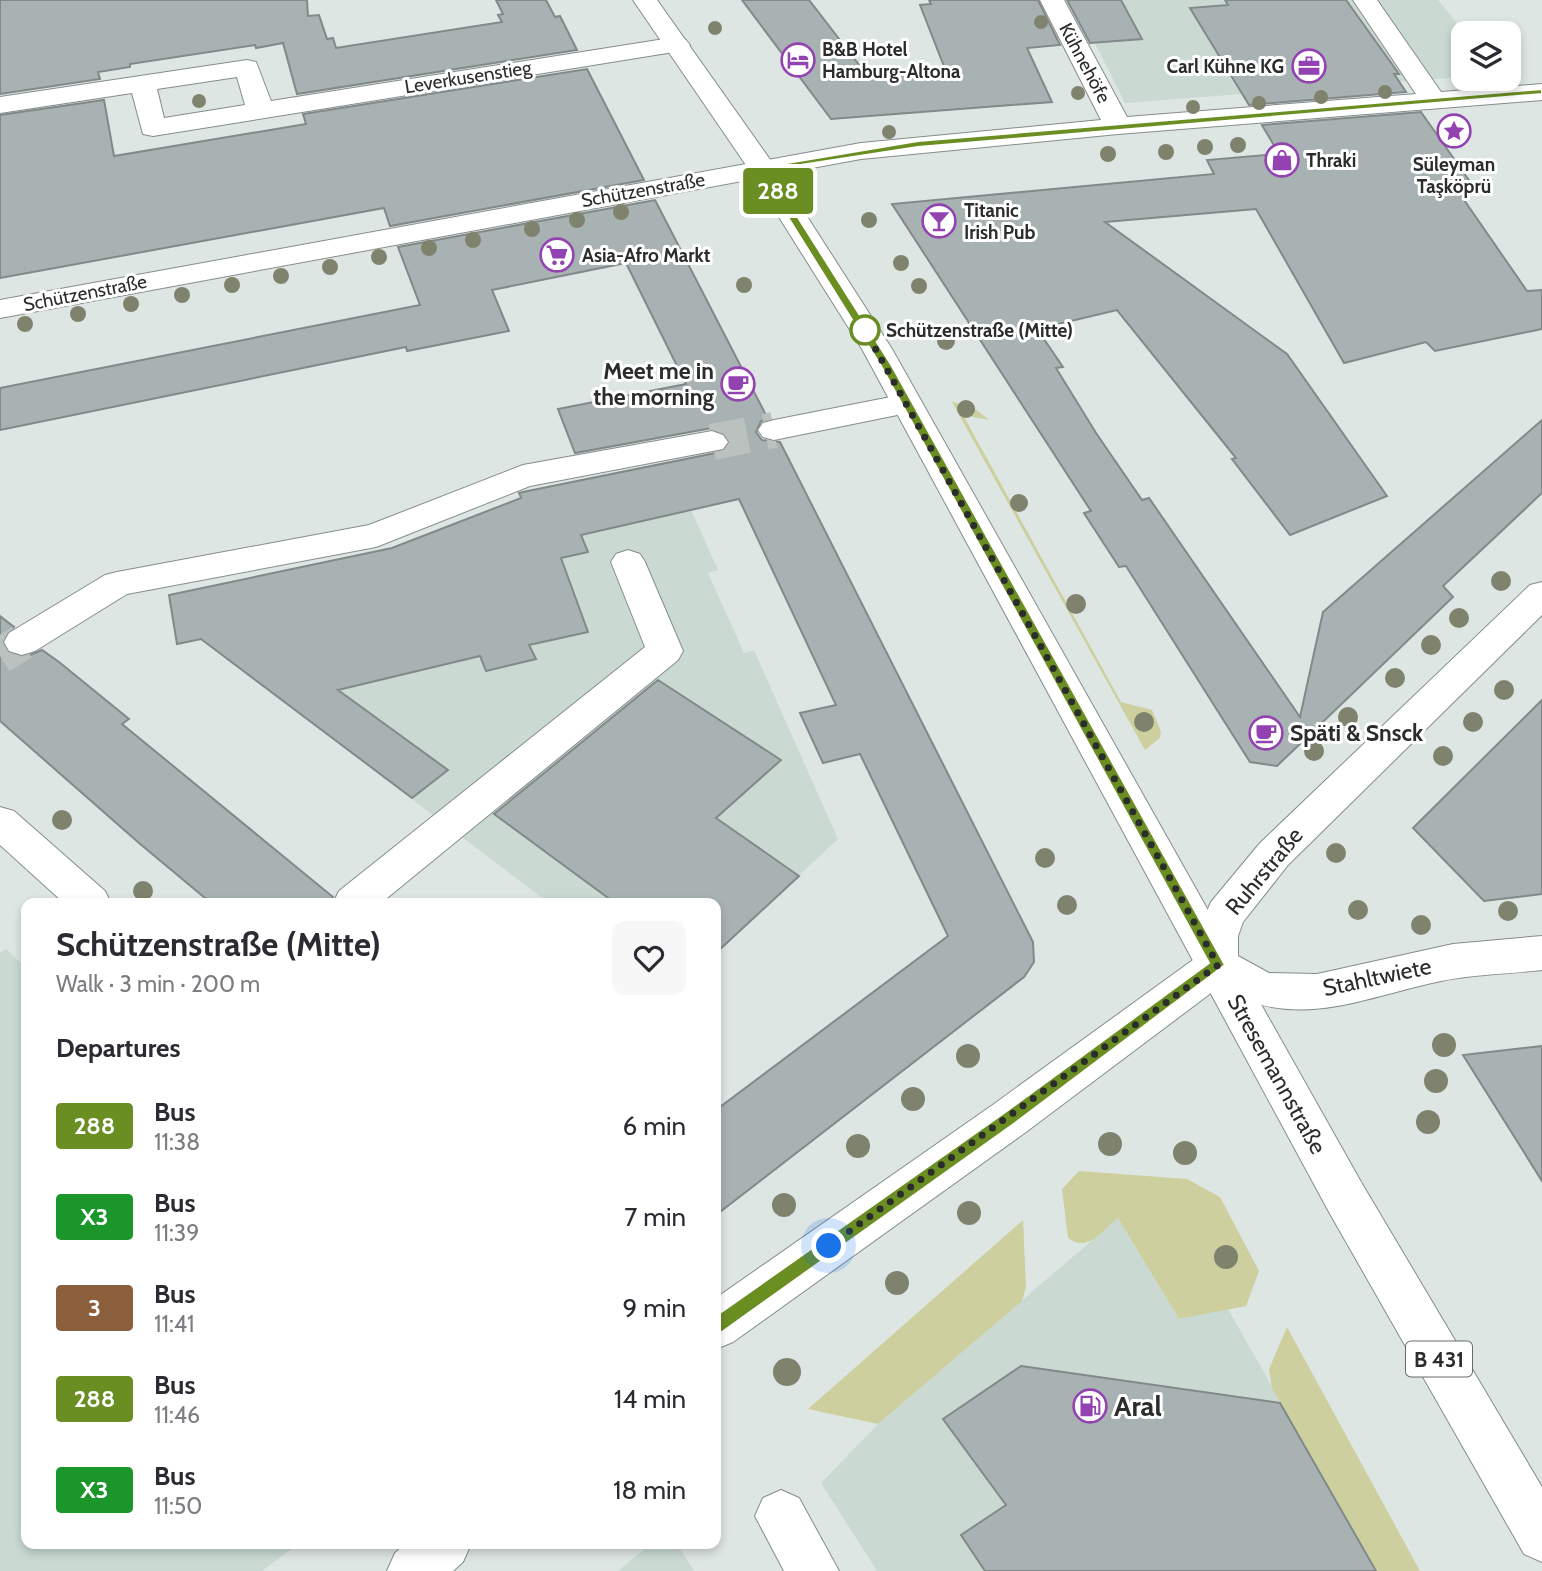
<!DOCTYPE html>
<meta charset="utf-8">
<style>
:root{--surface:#fff;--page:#f7f7f7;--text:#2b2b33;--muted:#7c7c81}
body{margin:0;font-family:Cabin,sans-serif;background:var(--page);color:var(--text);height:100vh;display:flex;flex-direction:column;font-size:26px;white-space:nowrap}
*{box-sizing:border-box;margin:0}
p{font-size:23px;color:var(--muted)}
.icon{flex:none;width:38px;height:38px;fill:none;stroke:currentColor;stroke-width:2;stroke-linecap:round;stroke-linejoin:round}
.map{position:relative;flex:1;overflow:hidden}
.drawer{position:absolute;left:21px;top:898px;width:700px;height:651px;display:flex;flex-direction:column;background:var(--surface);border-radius:14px;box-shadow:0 4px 10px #0003}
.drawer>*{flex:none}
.badge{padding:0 14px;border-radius:5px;font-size:24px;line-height:46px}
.controls{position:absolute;left:1451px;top:21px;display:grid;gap:14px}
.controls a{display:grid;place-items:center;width:70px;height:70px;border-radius:14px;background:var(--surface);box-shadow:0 4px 10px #0003;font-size:35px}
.you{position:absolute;width:35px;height:35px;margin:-18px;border:5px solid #fff;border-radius:50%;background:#1a73e8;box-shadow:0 0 0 10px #1a73e833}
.map>.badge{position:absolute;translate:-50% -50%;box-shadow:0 0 0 4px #fff}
h2{padding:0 35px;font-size:26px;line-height:63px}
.round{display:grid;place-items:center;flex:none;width:74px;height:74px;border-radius:14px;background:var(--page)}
.head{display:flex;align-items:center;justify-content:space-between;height:119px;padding:0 35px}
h1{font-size:33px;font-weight:800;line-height:52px}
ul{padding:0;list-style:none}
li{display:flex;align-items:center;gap:21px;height:91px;padding:0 35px}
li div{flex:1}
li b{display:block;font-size:26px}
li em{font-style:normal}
li .badge{min-width:77px;font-weight:700;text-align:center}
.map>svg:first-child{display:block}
</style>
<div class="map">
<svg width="1542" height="1571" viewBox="0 0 1542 1571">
<rect width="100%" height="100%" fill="#dee6e3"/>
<path fill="#cadad3" d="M1073 0H1438L1465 33 1463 77 1125 103Z
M669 461 718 570 708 573 744 653 754 650 838 839 716 953V903H549L201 639 177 644 169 595 392 548 521 498 519 492Z
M6 949 26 968V1544H298L262 1571H0V953Z
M1118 1218 1179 1319 1228 1309 1377 1571H877L821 1483 878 1424Z
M651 1544H677L694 1571H618Z"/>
<path fill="#cdcf9e" d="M952 402 973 407 989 420 963 415 1121 702 1152 710 1161 732 1160 738 1145 750Z
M1079 1171 1187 1179 1220 1197 1259 1271 1246 1306 1179 1319 1118 1218C1101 1231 1089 1253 1068 1238L1062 1189Z
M1023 1220 1026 1287 1022 1301 878 1424 808 1409Z
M1287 1327 1420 1571H1377L1272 1388 1269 1369Z"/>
<path fill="#a9b2b2" stroke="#818989" stroke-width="2" d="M0 0H307L308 16 319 15 327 39 333 38 336 48 502 22 498 15 503 14 496 0H546L555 17 560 16 577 50 297 94 283 43 256 48 255 45 130 64V67L98 72 100 79 0 94Z
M742 0H809L867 75 945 69 920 5 931 4 929 0H1038L1060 45 1027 48 1052 102 831 119Z
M1067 0H1121L1142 39 1090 43Z
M1225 0H1346L1399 74H1394L1406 92 1249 105 1190 8 1228 5Z
M587 69 644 180 390 226 384 208 0 278V115L104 100 114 156 306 124 303 114Z
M1421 112 1471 183 1453 184 1527 291 1542 290V329L1435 351 1426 342 1344 363 1256 209 1105 222 1287 354 1387 496 1290 535 1232 459 1236 458 1117 310 1037 329 1063 367 1056 368 1096 433 1142 500 1149 498 1300 717 1323 612 1542 420V493L1443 586 1453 597 1277 766 1250 762 1126 566 1119 567 1084 513 1091 511 892 204 1214 174 1207 160 1279 154 1262 125Z
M655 200 768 419 761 421 756 432 762 440 780 442 1033 942 1034 962 1024 977 716 1215V1110L948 936 860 754 823 763 800 713 836 705 739 499 581 535 588 552 561 558 588 632 529 645 536 659 486 671 480 656 338 690 448 770 412 798 201 639 177 644 169 595 392 548 521 498 519 493 523 492 725 451 730 440 724 433 712 428 575 453 558 409 686 384 626 263 492 290 509 331 407 351 406 347 0 430V388L420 305 398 247Z
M0 616 14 627 2 641 7 652 23 658 42 650 59 662 129 719 122 724 333 897 331 903H211L139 843 0 721Z
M658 680 781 760 716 818 799 876 716 953V903H615L494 814Z
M1542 700V894L1484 901 1413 828Z
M1542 1046V1181L1463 1055Z
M1021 1366 1280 1403 1376 1571H985L961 1535 1006 1505 943 1419Z"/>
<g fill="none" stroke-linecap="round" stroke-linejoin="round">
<path stroke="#bac1be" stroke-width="36" stroke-dasharray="36 18" stroke-linecap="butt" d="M712 442 774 430
M0 656 22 642"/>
<defs>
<path id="minor" d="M1040 0H1064L1127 117 1416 94 1353 0H1377L1441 92 1542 84V100L1118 134 861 159 0 318V300L861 143 1101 120Z
M677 37 686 40 690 45 686 50 153 136 143 134 132 93 0 113V97L247 60 256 62 271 101ZM237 77 245 105 164 118 157 89Z
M906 394 917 397 922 404 917 411 774 440 763 437 758 430 763 423 774 420Z
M712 431 723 435 728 442 723 449 530 486 376 547 127 594 35 651 22 655 9 651 4 642 9 633 105 575 117 572 369 525 523 465Z
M628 550 640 554 645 562 683 651 678 660 381 903H333L339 891 645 647 611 562 616 554Z
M1542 582V615L1288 865 1243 922 1238 936V956L1269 973 1317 974 1453 944 1542 936V970C1508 974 1474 974 1441 981 1363 997 1296 1033 1219 987L1026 1132 733 1342 716 1349V1298L994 1104 1197 957 1196 936 1211 902 1260 843 1530 585Z
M0 807 14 811 105 891 111 903H64L0 845Z
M781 1490 799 1498 839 1571H784L755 1516 763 1498Z
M405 1544H471L463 1562 453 1571H387L395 1553Z"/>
<path id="major" d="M633 0H657L776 168 892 349 1361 1182 1542 1487V1562L1524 1554 1329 1212 862 349 748 168Z"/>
</defs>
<use href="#minor" stroke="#858d8a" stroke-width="2"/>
<use href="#major" stroke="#858d8a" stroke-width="2"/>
<use href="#minor" fill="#fff" fill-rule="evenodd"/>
<use href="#major" fill="#fff" fill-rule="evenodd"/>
</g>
<g fill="#7f836e">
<circle cx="1041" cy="22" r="7"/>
<circle cx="715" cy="28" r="7"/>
<circle cx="1385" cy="92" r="7"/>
<circle cx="1078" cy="93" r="7"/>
<circle cx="1321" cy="97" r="7"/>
<circle cx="199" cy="101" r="7"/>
<circle cx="1259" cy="103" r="7"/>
<circle cx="1193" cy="107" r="7"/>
<circle cx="889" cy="132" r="7"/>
<circle cx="1238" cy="145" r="8"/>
<circle cx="1205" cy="147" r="8"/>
<circle cx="1166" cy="152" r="8"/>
<circle cx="1108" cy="154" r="8"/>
<circle cx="621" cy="212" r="8"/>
<circle cx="577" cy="220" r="8"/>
<circle cx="869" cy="220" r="8"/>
<circle cx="532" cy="229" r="8"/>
<circle cx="473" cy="240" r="8"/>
<circle cx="429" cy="248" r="8"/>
<circle cx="379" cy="257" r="8"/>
<circle cx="901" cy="263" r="8"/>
<circle cx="330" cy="267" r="8"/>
<circle cx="281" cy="276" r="8"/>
<circle cx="232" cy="285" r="8"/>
<circle cx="744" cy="285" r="8"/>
<circle cx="919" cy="286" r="8"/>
<circle cx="182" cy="295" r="8"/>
<circle cx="131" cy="304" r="8"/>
<circle cx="78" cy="314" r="8"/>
<circle cx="25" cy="324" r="8"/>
<circle cx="946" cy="341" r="9"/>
<circle cx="966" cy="409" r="9"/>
<circle cx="1019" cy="503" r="9"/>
<circle cx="1501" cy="581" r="10"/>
<circle cx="1076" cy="604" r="10"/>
<circle cx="1459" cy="618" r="10"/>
<circle cx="1431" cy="645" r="10"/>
<circle cx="1395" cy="678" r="10"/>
<circle cx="1504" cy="690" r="10"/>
<circle cx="1348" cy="717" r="10"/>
<circle cx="1144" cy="722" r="10"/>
<circle cx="1473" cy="722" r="10"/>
<circle cx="1314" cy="751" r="10"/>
<circle cx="1443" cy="756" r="10"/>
<circle cx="62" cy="820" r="10"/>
<circle cx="1336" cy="853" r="10"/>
<circle cx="1045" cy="858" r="10"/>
<circle cx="143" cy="891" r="10"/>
<circle cx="1067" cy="905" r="10"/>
<circle cx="1358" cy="910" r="10"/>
<circle cx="1508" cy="911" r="10"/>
<circle cx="1421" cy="925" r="10"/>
<circle cx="1444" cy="1045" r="12"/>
<circle cx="968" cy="1056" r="12"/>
<circle cx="1436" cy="1081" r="12"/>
<circle cx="913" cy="1099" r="12"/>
<circle cx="1428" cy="1122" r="12"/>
<circle cx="1110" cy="1144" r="12"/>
<circle cx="858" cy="1146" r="12"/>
<circle cx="1185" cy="1153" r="12"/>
<circle cx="784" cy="1205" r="12"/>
<circle cx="969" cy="1213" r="12"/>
<circle cx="1226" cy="1257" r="12"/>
<circle cx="897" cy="1283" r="12"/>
<circle cx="787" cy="1372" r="14"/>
</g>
<path fill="#6b8e23" stroke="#fff" stroke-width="2" d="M1542 89V94L918 147 768 170 892 366 1225 965 1015 1123 722 1332H710L707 1326 710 1320 1004 1113 1209 963 881 366 757 168 918 141Z"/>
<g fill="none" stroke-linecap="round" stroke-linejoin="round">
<path stroke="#2a2d2c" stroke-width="7" stroke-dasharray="0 12.6" d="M829 1246 1218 965 865 330"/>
</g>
<defs>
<symbol id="hotel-ring" viewBox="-11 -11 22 22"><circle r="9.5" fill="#fff" stroke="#9342b2" stroke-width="1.5"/><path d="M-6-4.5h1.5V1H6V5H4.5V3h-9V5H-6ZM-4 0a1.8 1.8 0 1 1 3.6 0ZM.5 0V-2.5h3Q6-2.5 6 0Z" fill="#9342b2"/></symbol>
<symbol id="office-ring" viewBox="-11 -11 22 22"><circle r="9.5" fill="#fff" stroke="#9342b2" stroke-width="1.5"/><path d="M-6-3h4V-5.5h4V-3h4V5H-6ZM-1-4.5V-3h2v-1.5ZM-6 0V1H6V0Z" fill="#9342b2"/></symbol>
<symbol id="sight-ring" viewBox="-11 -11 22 22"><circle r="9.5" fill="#fff" stroke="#9342b2" stroke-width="1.5"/><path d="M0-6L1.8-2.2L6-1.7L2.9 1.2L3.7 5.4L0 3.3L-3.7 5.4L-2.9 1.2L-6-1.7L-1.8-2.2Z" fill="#9342b2"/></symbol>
<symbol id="shop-ring" viewBox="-11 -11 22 22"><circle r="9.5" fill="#fff" stroke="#9342b2" stroke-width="1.5"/><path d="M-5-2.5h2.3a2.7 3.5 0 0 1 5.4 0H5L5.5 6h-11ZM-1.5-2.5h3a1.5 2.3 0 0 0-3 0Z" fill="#9342b2"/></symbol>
<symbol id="bar-ring" viewBox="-11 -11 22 22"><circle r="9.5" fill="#fff" stroke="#9342b2" stroke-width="1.5"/><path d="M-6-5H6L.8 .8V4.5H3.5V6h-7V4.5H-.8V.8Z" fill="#9342b2"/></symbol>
<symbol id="supermarket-ring" viewBox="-11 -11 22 22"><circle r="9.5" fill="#fff" stroke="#9342b2" stroke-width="1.5"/><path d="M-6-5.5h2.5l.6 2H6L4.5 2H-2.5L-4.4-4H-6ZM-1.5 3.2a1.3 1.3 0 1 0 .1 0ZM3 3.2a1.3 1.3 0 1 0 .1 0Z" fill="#9342b2"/></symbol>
<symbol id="cafe-ring" viewBox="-11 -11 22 22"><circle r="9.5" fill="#fff" stroke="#9342b2" stroke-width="1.5"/><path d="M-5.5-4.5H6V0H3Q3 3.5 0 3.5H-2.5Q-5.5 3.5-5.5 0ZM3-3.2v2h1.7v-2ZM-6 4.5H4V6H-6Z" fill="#9342b2"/></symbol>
<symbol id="fuel-ring" viewBox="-11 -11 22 22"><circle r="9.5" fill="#fff" stroke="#9342b2" stroke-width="1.5"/><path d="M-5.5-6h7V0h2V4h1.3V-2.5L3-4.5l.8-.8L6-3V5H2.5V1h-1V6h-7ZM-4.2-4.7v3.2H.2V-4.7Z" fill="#9342b2"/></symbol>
</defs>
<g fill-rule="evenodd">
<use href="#hotel-ring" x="779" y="41" width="38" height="38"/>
<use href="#office-ring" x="1290" y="47" width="38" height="38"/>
<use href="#sight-ring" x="1435" y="112" width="38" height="38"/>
<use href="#shop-ring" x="1263" y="141" width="38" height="38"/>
<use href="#bar-ring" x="920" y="202" width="38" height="38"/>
<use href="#supermarket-ring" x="538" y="236" width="38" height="38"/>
<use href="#cafe-ring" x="719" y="365" width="38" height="38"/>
<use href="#cafe-ring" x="1247" y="714" width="38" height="38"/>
<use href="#fuel-ring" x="1071" y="1387" width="38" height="38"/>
</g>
<circle fill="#fff" stroke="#6b8e23" stroke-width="3.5" cx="865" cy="330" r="14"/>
<g text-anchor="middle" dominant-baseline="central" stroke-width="6" stroke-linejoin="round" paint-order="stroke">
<g font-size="19" font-weight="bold" fill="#2a2d2c" stroke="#fff" text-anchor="start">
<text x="822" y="49">B&amp;B Hotel<tspan x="822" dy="22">Hamburg-Altona</tspan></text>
<text x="1284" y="66" text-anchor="end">Carl Kühne KG</text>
<text x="1306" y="160">Thraki</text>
<text x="1454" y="164" text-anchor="middle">Süleyman<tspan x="1454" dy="22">Taşköprü</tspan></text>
<text x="964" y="210">Titanic<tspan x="964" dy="22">Irish Pub</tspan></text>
<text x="582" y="255">Asia-Afro Markt</text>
</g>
<g font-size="19" fill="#2a2d2c" stroke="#fff">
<text transform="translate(1085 63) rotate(62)">Kühnehöfe</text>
<text transform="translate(468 77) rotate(-9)">Leverkusenstieg</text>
<text transform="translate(643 190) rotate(-10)">Schützenstraße</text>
<text transform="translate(85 293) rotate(-11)">Schützenstraße</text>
</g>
<g font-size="19" font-weight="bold" fill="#2a2d2c" stroke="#fff" text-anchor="start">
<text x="886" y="330">Schützenstraße (Mitte)</text>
</g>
<rect fill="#fff" stroke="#6a6c6b" stroke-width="2" x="1406" y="1341.5" width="66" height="35" rx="5"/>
<g font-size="21" font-weight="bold" fill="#2a2d2c">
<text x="1439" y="1359">B 431</text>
</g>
<g font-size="23" font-weight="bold" fill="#2a2d2c" stroke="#fff" text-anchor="end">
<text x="714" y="371">Meet me in<tspan x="714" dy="26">the morning</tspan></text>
<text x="1290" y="733" text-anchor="start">Späti &amp; Snsck</text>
</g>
<g font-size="23" fill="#2a2d2c" stroke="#fff">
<text transform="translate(1264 871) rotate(-50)">Ruhrstraße</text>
<text transform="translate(1377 977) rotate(-12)">Stahltwiete</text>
<text transform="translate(1277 1074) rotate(61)">Stresemannstraße</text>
</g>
<g font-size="28" font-weight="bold" fill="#2a2d2c" stroke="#fff" text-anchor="start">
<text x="1114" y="1406">Aral</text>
</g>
</g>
</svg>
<div class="controls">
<a><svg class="icon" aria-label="layers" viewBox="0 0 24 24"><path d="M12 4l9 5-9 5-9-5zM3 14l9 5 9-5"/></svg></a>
</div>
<div class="you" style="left:829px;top:1246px"></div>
<b class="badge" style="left:778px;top:191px;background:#6b8e23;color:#fff">288</b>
<section class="drawer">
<div class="head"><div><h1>Schützenstraße (Mitte)</h1><p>Walk · 3 min · 200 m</p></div><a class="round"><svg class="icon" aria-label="heart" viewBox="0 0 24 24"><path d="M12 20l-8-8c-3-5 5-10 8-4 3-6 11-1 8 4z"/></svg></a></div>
<h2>Departures</h2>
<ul>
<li><span class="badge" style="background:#6b8e23;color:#fff">288</span><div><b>Bus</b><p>11:38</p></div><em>6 min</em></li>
<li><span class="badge" style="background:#1a962b;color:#fff">X3</span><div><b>Bus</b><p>11:39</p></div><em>7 min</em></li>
<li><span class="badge" style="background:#8b5e3c;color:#fff">3</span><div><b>Bus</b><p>11:41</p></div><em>9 min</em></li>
<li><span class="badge" style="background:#6b8e23;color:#fff">288</span><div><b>Bus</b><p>11:46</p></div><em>14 min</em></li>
<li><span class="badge" style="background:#1a962b;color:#fff">X3</span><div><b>Bus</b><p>11:50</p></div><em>18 min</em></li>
</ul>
</section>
</div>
